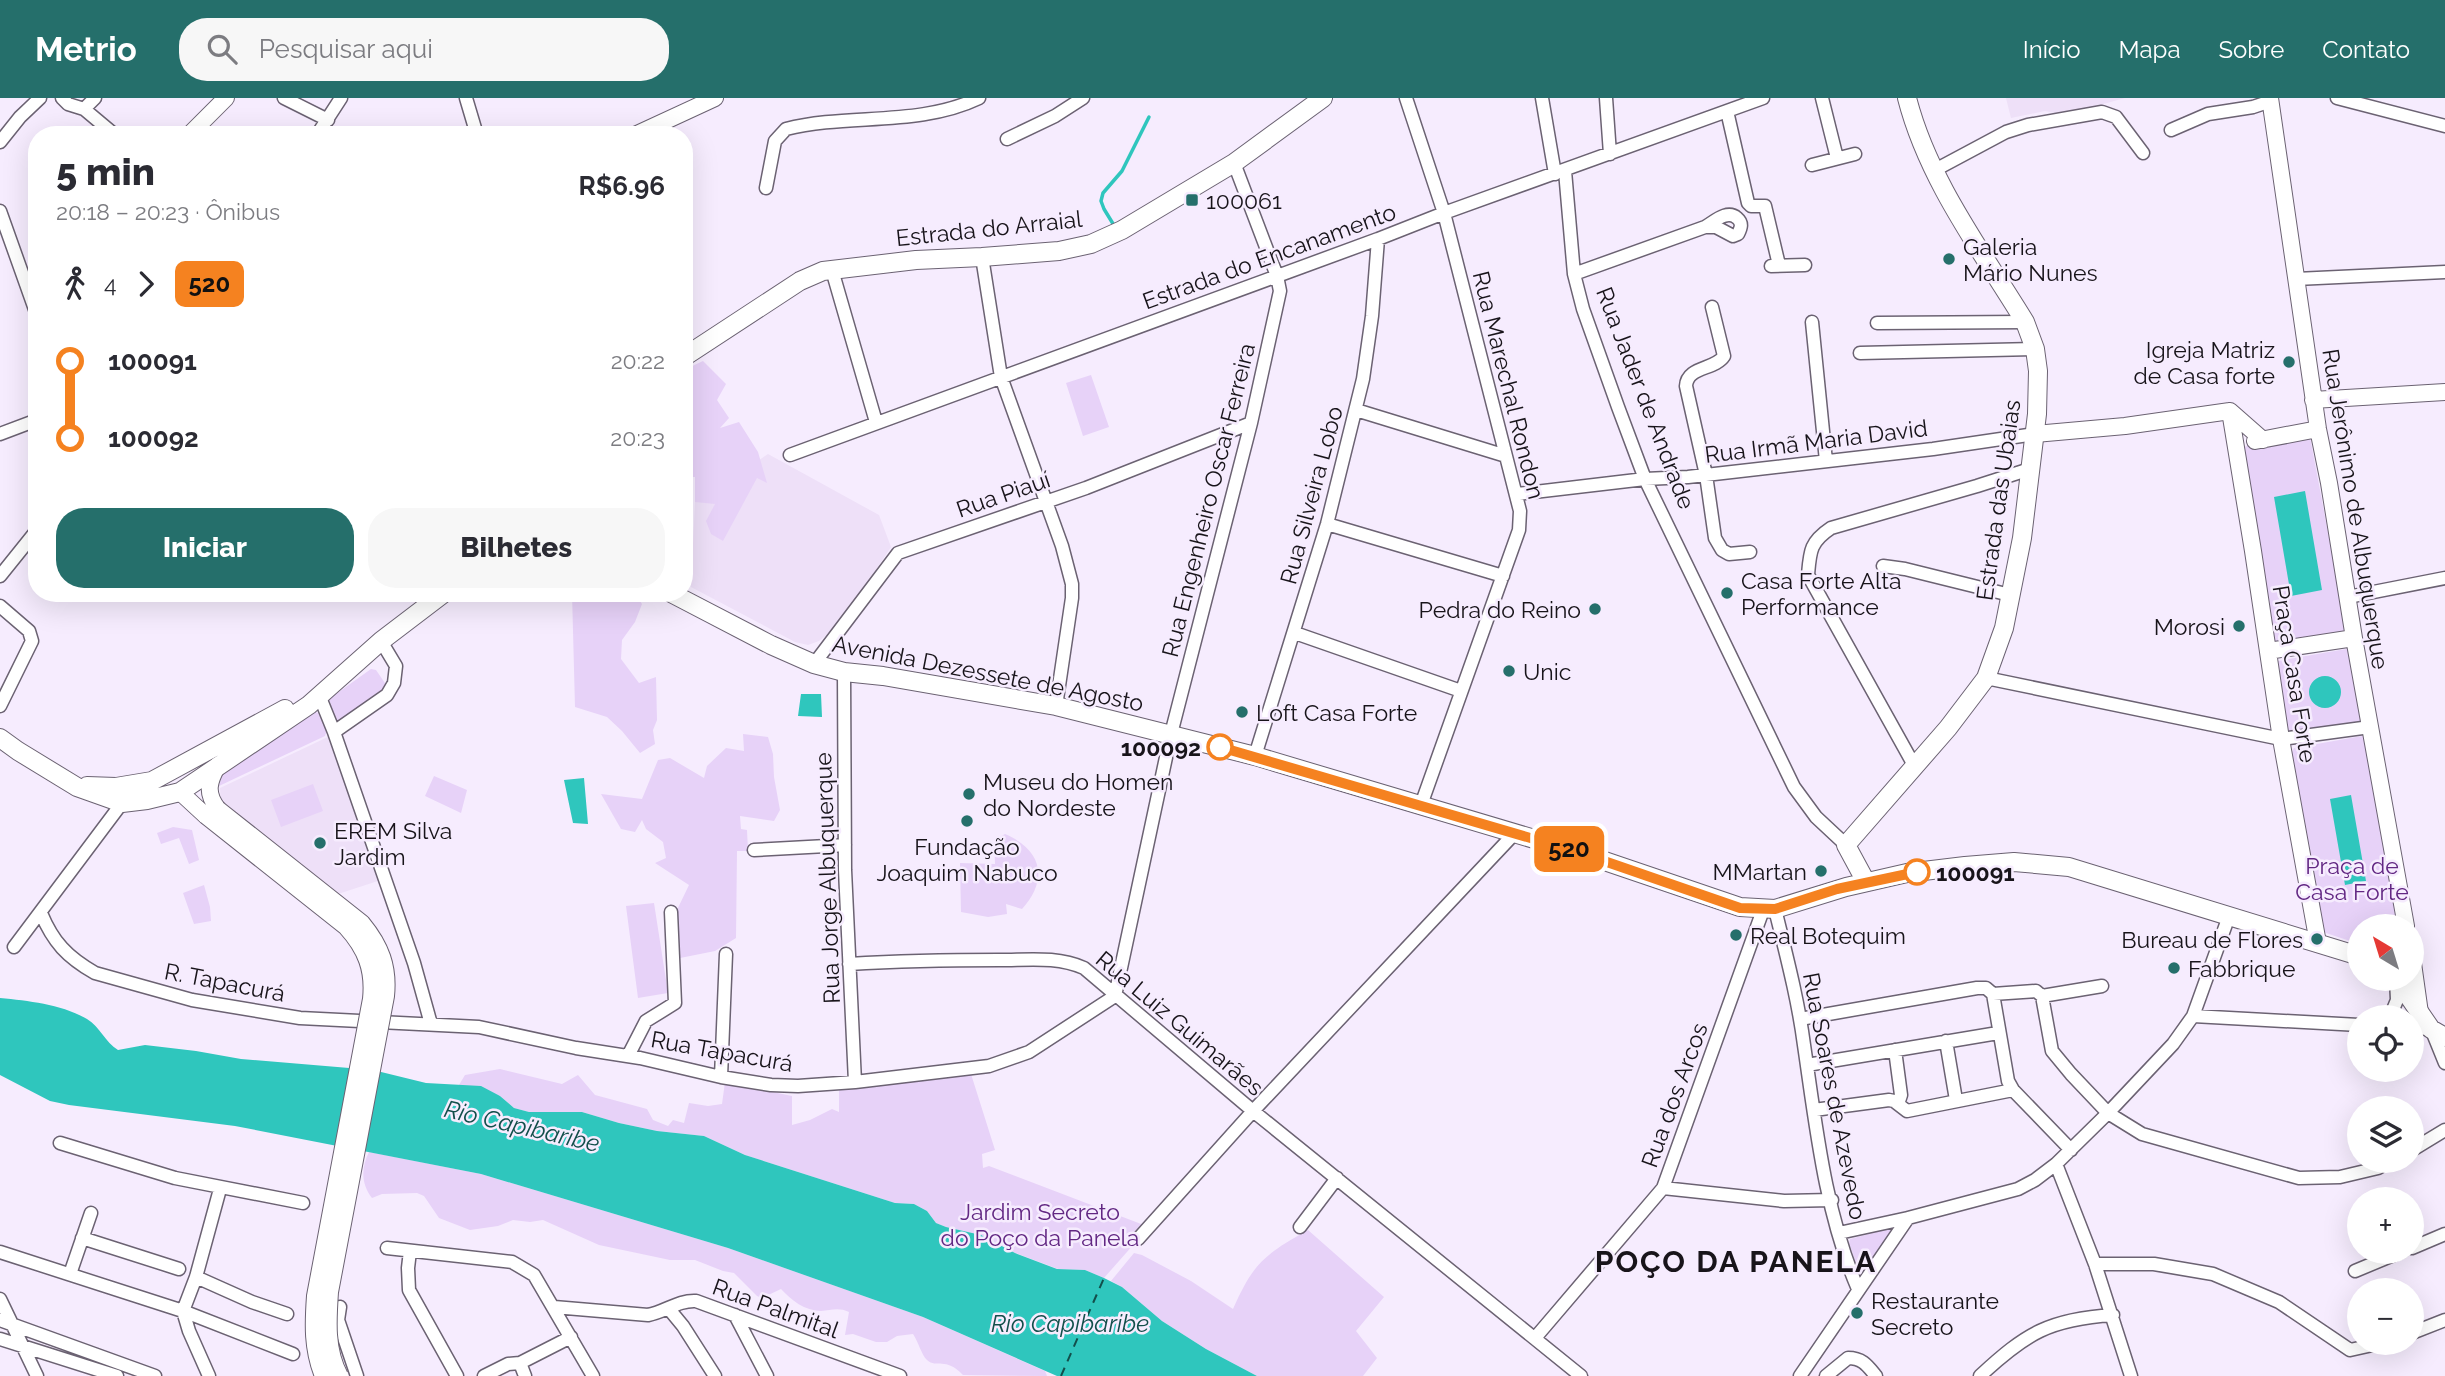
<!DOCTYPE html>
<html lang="pt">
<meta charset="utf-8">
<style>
:root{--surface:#fff;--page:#f7f7f7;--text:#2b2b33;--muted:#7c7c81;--accent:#256f6b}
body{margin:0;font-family:Raleway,sans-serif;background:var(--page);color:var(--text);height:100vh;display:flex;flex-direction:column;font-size:26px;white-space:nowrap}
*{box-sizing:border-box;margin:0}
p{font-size:23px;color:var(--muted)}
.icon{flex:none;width:38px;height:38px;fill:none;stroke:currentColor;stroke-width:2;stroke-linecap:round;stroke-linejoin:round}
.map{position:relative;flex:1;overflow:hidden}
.drawer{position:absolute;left:28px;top:28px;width:665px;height:476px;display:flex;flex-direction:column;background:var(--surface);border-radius:28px;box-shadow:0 7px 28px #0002}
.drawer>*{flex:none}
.badge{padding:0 14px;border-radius:10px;font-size:24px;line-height:46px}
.needle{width:46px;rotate:322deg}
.buttons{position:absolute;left:2347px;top:816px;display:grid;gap:14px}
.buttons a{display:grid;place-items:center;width:77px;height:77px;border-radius:50%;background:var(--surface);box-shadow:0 7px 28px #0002;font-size:35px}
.map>.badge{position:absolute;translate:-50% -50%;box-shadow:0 0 0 4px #fff}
.legs{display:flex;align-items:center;gap:10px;height:77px;padding:0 28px;font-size:23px}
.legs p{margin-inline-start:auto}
.headline{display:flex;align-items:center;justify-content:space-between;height:119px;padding:0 28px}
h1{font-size:38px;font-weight:800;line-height:52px}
.cta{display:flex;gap:14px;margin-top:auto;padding:14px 28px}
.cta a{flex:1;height:80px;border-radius:28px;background:var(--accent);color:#fff;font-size:28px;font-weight:800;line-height:80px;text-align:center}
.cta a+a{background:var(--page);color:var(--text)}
ul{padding:0 28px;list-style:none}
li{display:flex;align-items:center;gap:24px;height:77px;font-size:26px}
li i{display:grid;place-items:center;width:10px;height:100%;margin:0 9px;background:currentColor}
li i::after{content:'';width:18px;height:18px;margin:-9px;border:5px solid;border-radius:50%;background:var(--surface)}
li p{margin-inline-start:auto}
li:first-child i{background:linear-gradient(#0000 50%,currentColor 0)}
li:last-child i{background:linear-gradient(currentColor 50%,#0000 0)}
header{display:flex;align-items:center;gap:42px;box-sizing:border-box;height:98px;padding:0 35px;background:var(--accent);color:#fff}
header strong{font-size:33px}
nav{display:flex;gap:38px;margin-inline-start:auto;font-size:24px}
.search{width:490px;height:63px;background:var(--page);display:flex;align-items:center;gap:18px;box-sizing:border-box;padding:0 24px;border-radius:28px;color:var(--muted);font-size:26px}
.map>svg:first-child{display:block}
</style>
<header>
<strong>Metrio</strong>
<div class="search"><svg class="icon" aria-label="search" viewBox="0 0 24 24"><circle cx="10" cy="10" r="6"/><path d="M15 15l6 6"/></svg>Pesquisar aqui</div>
<nav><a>Início</a><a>Mapa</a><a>Sobre</a><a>Contato</a></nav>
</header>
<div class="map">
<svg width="2445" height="1278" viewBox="0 0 2445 1278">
<rect width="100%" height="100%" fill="#f6ecfe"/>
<path fill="#eee0f8" d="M2006 0H2125L2064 17 2045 13 2011 20Z
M768 356 879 417 891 449 848 514 833 532 819 543 808 547 795 544 691 489 695 404Z
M332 637 384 781 335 797 221 708 220 690Z"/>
<path fill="#e7d2f8" d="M703 263 726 286 717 302 729 320 720 330 739 324 758 354 767 385 757 380 723 443 711 436 706 423 715 406 695 404V379H687L684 376V272Z
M1091 277 1109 329 1083 338 1066 285Z
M2310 339 2347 535 2274 548 2243 349 2279 341Z
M572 495H634L642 506 635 524 622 542 621 561 639 585 656 579 657 622 653 632 655 646 640 655 622 633 607 619 575 609Z
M2346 551 2349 552 2363 621 2361 625 2288 634 2278 563Z
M371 571 376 572 389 591 337 628 329 601Z
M314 613 318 615 327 632 325 638 219 688 222 677 229 668Z
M743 636 768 639 773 656 774 679 780 712 774 723 740 718 741 731 747 732 748 753H737L736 840 715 853 675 861 676 814 689 787 655 765 666 760 663 744 646 731 642 722 635 734 621 731 601 696 642 701 658 662 670 660 704 680 707 668 726 650 744 653Z
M2362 638 2364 639 2401 828H2359V846L2323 834 2291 656 2294 650Z
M434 678 467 692 461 715 425 698Z
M313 686 323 713 281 729 271 702Z
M173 729 192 732 199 762 189 766 179 740 161 746 157 735Z
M1005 736C1042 752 1049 781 1022 811L1006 806 1007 816 988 819 961 814 960 765 995 766 994 742Z
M204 787 210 809 211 823 194 826 183 795Z
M654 805 668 895 638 900 626 808Z
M500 971 562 986 578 977 595 997 647 1011 653 1022 668 1028 673 1022 684 1025 689 1005 708 1008 722 1006 725 984 792 998V1027L810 1022 832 1011 839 1014V991L971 976 995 1052 982 1056 983 1070 989 1068 1149 1129 1104 1180 1085 1172 1058 1171 1015 1155 981 1137 946 1129 936 1125 927 1113 914 1106 895 1105 745 1057 704 1038 657 1033 619 1025 582 1014H529L514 1010 500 998 459 987 465 977Z
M369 1054 481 1076 728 1150 923 1219 1045 1273 1047 1278 963 1277C945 1258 937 1271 927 1262 922 1258 918 1243 913 1236L897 1238 887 1244H876L853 1236 845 1237 849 1214C839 1209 831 1212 821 1213 805 1213 791 1202 781 1191L762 1200 757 1198 734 1175 723 1173 695 1162H670L599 1147 543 1122 530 1124 513 1122 498 1128 470 1132 439 1120 424 1098 417 1095 382 1096 372 1100C361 1086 361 1070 369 1054Z
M1888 1131 1892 1133 1866 1171 1864 1173 1858 1171 1849 1145 1850 1141Z
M1308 1132 1384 1199 1356 1233 1377 1260 1363 1278H1257L1206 1251 1162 1223 1122 1189 1111 1183 1134 1155 1142 1157 1191 1183 1233 1211C1254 1164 1264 1157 1308 1132Z"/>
<path fill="#2fc6bd" d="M2305 393 2322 492 2291 498 2274 399Z
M2309 594a16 16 0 1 1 32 0a16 16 0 1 1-32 0Z
M801 596H821L822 619 798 618Z
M584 680 588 726 573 725 564 682Z
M2351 697 2366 783 2345 787 2330 701Z
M0 900C29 903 61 906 87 921 100 929 105 944 118 952L145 947 196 953 241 961 373 972 426 985 481 988 500 998 514 1010 529 1014H582L619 1025 657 1033 704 1038 745 1057 895 1105 914 1106 927 1113 936 1125 946 1129 981 1137 1015 1155 1057 1171 1085 1172 1104 1180 1122 1189 1162 1223 1206 1251 1257 1278H1057L923 1219 728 1150 481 1076 235 1028 69 1007 50 1003 0 977Z"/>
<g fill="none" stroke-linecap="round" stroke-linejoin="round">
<path stroke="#2fc6bd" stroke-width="3.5" d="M1115 129 1104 111 1101 103 1103 95 1122 73 1149 19"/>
<path stroke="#124f4b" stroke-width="2" stroke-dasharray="9 7" stroke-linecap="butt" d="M1061 1278 1104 1180"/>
<defs>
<path id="minor" d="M62 0 68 6 84 11 115 37
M284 0 328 22
M466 0 477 37
M1406 0 1444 115 1520 413 1519 432 1421 707
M1542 0 1555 76
M1606 0 1610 56
M1822 0 1837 60
M2337 0 2445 28
M84 11 95 0
M1727 13 1748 105 1751 108H1765L1779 167
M2171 32 2208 16 2253 9 2271 3
M317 37 341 0
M1007 41 1055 18 1083 0
M0 44 20 19 40 0
M1812 67 1855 56
M1565 73 1574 176 1583 211 1618 309 1645 381 1794 689 1816 719 1846 747
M1933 73 2006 34 2028 27 2102 14 2116 19 2143 55
M766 90 775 43 786 31C849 15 918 29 979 0
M0 113 37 217
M982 159 1001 279 1062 448 1072 486V500L1056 608
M1771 168 1805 167
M832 172 876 324
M1574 176 1705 129C1714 124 1727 111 1737 120 1743 125 1741 130 1738 136L1733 138 1716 129H1705
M2296 181 2445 174
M1712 209 1724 258C1715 272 1687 268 1686 288L1706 377 1715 440 1722 452 1729 456 1750 454
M1812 224 1826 363
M1877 225 2025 224
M1860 255 2035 251
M1356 312 1506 358
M0 336 37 322
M790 357 1378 141 1444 115 1763 0
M1517 396 1645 381 1688 379 1933 351 2035 336
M1327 426 1503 478
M1883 468 1905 471 2010 497
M0 478 37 432
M2348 499 2445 480
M0 508 29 533 32 543 0 608
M1295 535 1461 593
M814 566 898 455 1086 390 1251 325
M844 574 845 772 855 984
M1986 580 2281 641 2370 629
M319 597 334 634 414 865 431 926
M334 634 387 597 394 585 396 568 381 543
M1255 658 1327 426 1363 281 1372 218 1378 141
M1915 669 1808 477C1810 453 1810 444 1831 430L1977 388 2030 371
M754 752 845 747
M1775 811C1786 856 1798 901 1804 947 1816 1028 1825 1115 1858 1191
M41 815C53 844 67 859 95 875L192 902 300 920 479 929 576 950 640 960 721 979 771 987 798 988 855 984 989 968 1029 954 1115 898
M14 849 122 705
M849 866C899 863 949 862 999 862 1029 862 1057 858 1084 870L1253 1013 1581 1278
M1993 896 2008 983 2013 992
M1115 898 1171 636 1251 325 1280 193 1277 178 1234 65
M2042 898 2052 953 2071 976 2108 1015 2142 1036 2299 1080 2340 1079 2378 1070 2392 1062
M2193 918 2359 927
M2390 919 2397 902 2396 881
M1800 921 1977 890H1986L1993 896 2036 893 2042 898 2102 888
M2412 930 2431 931
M2432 933 2445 965
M1946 943 1956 1002
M1895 952 1901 997 1898 1006
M628 958 646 923 675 905 671 814
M1807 967 1998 935
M721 979 726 856
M1814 1012 1889 1002 1894 1003 1907 1013 2013 992 2071 1052
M60 1045 175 1080 303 1105
M2412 1052 2445 1032
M2056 1066 2095 1166 2131 1278
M1663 1090 1784 1103 1832 1102
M1300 1129 1337 1080
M1839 1135 1908 1120
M82 1140 179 1171
M1138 1141 1253 1013 1514 736
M387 1150 512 1164 534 1177 593 1278
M2412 1150 2445 1136
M410 1153 408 1170 409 1192 457 1278
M0 1154 183 1213 293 1256
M2095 1166H2154L2213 1176 2279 1204 2350 1252 2386 1244
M2355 1173 2403 1153
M70 1176 91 1115
M196 1179 252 1204 287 1216
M0 1201 37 1278
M340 1209 338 1222 357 1278
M554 1209 648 1217C665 1214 678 1202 696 1203L900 1278
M669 1211 683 1228 715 1278
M735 1217 767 1278
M0 1222 155 1278
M2412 1235 2445 1222
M1535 1240 1663 1090 1763 812
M0 1241 117 1278
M209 1278 189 1233 183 1213 196 1179 220 1091
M484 1278 508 1266 520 1265
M525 1278 520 1265 571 1239
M1800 1278 1908 1120 2018 1091 2035 1082 2056 1066 2108 1015 2173 946 2193 918 2229 818
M1826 1278 1848 1260C1862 1260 1867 1267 1876 1278
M1980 1278C2026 1235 2050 1221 2113 1217"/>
<path id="tertiary" d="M2270 0 2318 331 2329 385 2354 540 2406 828
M189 37 226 0
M635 37 715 0
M2313 302 2445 294
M2230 313 2253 453 2281 641 2318 845
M2035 336 2125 328 2230 313 2263 342
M2255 343 2318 331
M2268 553 2354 540
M180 694 206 718
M218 711C205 695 209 683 218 667
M2412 858 2420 915"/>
<path id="secondary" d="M684 259 800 183 823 173 916 162 982 159 1059 153 1091 146 1122 132 1234 65 1323 0
M671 495 771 547 814 566 844 574 883 578 1056 608 1255 658 1578 754 1740 809 1775 811 1846 789 1907 775 1965 768 2014 764 2069 769 2359 858
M0 640 18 653 77 689 122 705 147 702 180 694 309 607 381 543 444 495
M87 688 116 689 152 683 285 611
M1846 747 1948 630 1986 580 2004 530 2022 440 2037 316 2038 273 2035 251 2025 224C1981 152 1928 82 1907 0
M1846 747 1866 784
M2396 880 2431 931 2445 939"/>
</defs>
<use href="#minor" stroke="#6b6272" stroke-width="15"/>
<use href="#tertiary" stroke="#6b6272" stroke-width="18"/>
<use href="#secondary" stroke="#6b6272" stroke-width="20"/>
<use href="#minor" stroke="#fff" stroke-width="12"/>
<use href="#tertiary" stroke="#fff" stroke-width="16"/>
<use href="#secondary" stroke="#fff" stroke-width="18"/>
<defs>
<path id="tertiary-bridge" d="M218 711 362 825C381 848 389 869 386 898L330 1194C328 1223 326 1252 340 1278
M206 718 346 829C366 851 374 872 371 901L315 1198C313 1226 312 1251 323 1278"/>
</defs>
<use href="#tertiary-bridge" stroke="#6b6272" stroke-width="18" stroke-linecap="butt"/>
<use href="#tertiary-bridge" stroke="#fff" stroke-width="16"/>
</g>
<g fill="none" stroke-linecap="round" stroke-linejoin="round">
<defs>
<path id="line-1" d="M1220 649 1578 754 1740 810 1775 811 1837 791 1917 774"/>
</defs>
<use href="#line-1" stroke="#fff" stroke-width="16"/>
<use href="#line-1" stroke="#f58220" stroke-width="10"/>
</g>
<g fill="#256f6b" stroke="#f6ecfe" stroke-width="2.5">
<rect x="1185" y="95" width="14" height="14" rx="3.5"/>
<circle cx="1949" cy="161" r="7"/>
<circle cx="2289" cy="264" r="7"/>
<circle cx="1727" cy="495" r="7"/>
<circle cx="1595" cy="511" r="7"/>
<circle cx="2239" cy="528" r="7"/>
<circle cx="1509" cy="573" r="7"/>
<circle cx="1242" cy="614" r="7"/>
<circle cx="969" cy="696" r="7"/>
<circle cx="967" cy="723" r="7"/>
<circle cx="320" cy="745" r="7"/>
<circle cx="1821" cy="773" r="7"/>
<circle cx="1736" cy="837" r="7"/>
<circle cx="2317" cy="841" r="7"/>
<circle cx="2174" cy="870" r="7"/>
<circle cx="1857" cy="1215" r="7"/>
</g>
<g fill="#fff" stroke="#f58220" stroke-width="3.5">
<circle cx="1220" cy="649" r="12"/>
<circle cx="1917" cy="774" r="12"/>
</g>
<g text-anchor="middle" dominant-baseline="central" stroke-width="5" stroke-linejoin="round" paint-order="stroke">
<g font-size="23" fill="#18141a" stroke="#f6ecfe" text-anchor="start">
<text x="1206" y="102">100061</text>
<text x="1963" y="148">Galeria<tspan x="1963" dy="26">Mário Nunes</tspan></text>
<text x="2275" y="251" text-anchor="end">Igreja Matriz<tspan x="2275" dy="26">de Casa forte</tspan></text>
<text x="1741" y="482">Casa Forte Alta<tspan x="1741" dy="26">Performance</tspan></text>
<text x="1581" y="511" text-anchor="end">Pedra do Reino</text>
<text x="2225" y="528" text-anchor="end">Morosi</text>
<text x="1523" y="573">Unic</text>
<text x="1256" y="614">Loft Casa Forte</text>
<text x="983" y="683">Museu do Homen<tspan x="983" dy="26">do Nordeste</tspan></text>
<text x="334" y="732">EREM Silva<tspan x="334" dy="26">Jardim</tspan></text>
<text x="967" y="748" text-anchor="middle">Fundação<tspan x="967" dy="26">Joaquim Nabuco</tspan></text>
<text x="1807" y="773" text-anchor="end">MMartan</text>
<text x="1750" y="837">Real Botequim</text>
<text x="2303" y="841" text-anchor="end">Bureau de Flores</text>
<text x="2188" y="870">Fabbrique</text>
<text x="1871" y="1202">Restaurante<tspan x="1871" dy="26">Secreto</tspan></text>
</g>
<g font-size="23" fill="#18141a" stroke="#f6ecfe">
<text transform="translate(989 130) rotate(-6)">Estrada do Arraial</text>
<text transform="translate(1269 158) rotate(-20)">Estrada do Encanamento</text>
<text transform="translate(1509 287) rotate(76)">Rua Marechal Rondon</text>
<text transform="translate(1646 300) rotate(69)">Rua Jader de Andrade</text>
<text transform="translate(1816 343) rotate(-7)">Rua Irmã Maria David</text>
<text transform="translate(1003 396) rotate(-19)">Rua Piauí</text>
<text transform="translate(1311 397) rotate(-75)">Rua Silveira Lobo</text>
<text transform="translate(1208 402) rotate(-76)">Rua Engenheiro Oscar Ferreira</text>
<text transform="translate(1998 402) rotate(-82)">Estrada das Ubaias</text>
<text transform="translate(2356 411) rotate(81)">Rua Jerônimo de Albuquerque</text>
<text transform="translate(988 575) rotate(11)">Avenida Dezessete de Agosto</text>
<text transform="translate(2295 576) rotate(81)">Praça Casa Forte</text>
<text transform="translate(827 780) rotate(-92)">Rua Jorge Albuquerque</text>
<text transform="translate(225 884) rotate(11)">R. Tapacurá</text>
<text transform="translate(1180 925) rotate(40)">Rua Luiz Guimarães</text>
<text transform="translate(722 953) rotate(10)">Rua Tapacurá</text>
<text transform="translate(1674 997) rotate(-70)">Rua dos Arcos</text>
<text transform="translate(1835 998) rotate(79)">Rua Soares de Azevedo</text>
<text transform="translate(776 1210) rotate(20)">Rua Palmital</text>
</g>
<g font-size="23" font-weight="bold" fill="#18141a" stroke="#f6ecfe" text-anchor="end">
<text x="1201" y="649">100092</text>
<text x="1936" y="774" text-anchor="start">100091</text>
</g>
<g font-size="23" fill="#622783" stroke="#f6ecfe">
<text x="2352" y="767">Praça de<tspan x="2352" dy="26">Casa Forte</tspan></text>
<text x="1040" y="1113">Jardim Secreto<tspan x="1040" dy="26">do Poço da Panela</tspan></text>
</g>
<g font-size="24" font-style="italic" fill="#124f4b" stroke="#f6ecfe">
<text transform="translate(522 1028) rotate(13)">Rio Capibaribe</text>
<text x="1070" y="1225">Rio Capibaribe</text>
</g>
<g font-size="30" font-weight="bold" letter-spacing="2" fill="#18141a" stroke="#f6ecfe">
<text x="1736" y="1163">POÇO DA PANELA</text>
</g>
</g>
</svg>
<div class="buttons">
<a><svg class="needle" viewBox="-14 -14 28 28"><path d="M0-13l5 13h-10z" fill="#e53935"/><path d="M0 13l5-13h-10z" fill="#7c7c81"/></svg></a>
<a><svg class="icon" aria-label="locate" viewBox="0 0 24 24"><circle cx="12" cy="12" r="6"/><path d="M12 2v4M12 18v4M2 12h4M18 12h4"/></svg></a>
<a><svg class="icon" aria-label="layers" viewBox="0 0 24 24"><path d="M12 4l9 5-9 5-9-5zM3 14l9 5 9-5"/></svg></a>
<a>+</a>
<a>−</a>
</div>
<b class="badge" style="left:1569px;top:751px;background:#f58220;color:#111">520</b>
<section class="drawer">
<div class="headline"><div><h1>5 min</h1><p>20:18 – 20:23 · Ônibus</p></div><b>R$6.96</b></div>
<div class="legs"><svg class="icon" aria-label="walk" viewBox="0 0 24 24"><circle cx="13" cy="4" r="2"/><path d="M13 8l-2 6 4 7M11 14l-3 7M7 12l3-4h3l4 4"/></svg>4<svg class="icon" aria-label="forward" viewBox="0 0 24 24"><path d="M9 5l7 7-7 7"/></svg><b class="badge" style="background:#f58220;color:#111">520</b></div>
<ul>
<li><i style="color:#f58220"></i><b>100091</b><p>20:22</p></li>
<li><i style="color:#f58220"></i><b>100092</b><p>20:23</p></li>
</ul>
<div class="cta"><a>Iniciar</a><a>Bilhetes</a></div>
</section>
</div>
